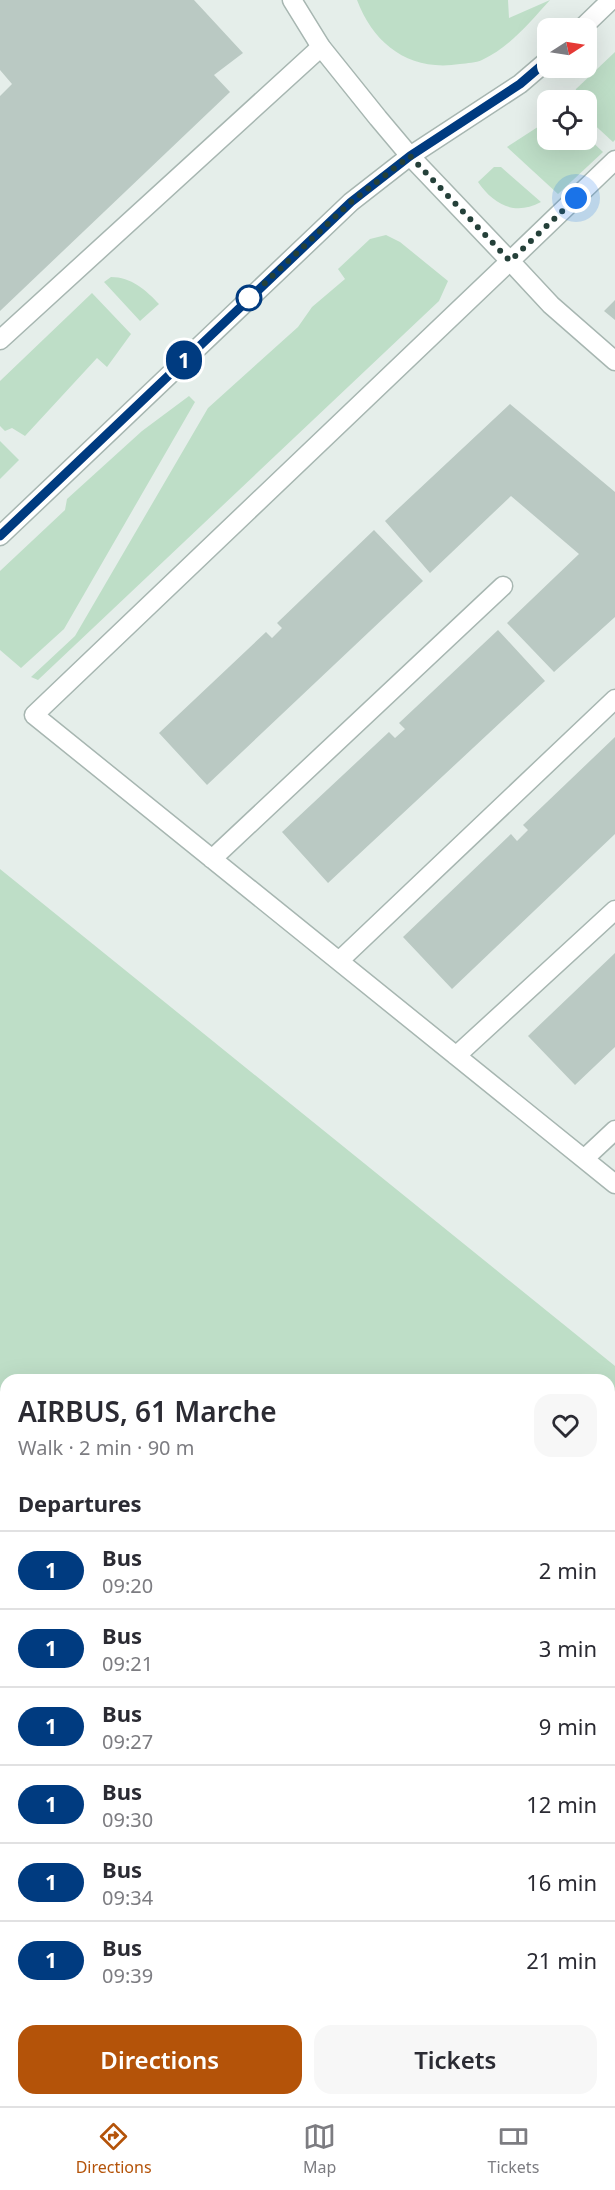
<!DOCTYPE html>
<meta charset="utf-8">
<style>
:root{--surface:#fff;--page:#f7f7f7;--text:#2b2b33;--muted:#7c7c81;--line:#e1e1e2;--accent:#b45309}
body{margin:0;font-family:"Noto Sans",sans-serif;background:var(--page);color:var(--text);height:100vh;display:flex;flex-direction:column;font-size:22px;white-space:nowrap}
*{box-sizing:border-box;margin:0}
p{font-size:20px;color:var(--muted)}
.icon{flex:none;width:33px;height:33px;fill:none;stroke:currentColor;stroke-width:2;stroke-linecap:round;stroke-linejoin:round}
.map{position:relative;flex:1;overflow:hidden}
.drawer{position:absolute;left:0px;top:1374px;width:615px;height:732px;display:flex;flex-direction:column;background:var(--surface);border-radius:18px 18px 0 0;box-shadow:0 6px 24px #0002}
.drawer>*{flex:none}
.badge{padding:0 12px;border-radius:20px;font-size:21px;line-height:39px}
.needle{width:39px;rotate:78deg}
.fabs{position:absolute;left:537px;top:18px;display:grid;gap:12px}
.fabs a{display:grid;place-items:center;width:60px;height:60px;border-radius:12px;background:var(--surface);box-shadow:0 6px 24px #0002;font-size:30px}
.you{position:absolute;width:30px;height:30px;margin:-15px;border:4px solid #fff;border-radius:50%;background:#1a73e8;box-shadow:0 0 0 9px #1a73e833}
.map>.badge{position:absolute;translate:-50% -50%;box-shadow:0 0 0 3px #fff}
h2{padding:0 18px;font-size:22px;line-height:54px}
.round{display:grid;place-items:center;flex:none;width:63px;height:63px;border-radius:18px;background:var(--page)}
.overview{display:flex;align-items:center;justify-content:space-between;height:102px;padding:0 18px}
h1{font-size:28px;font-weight:600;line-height:45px}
.primary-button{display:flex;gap:12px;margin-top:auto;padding:12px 18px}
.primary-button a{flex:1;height:69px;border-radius:18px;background:var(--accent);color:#fff;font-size:24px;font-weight:600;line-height:69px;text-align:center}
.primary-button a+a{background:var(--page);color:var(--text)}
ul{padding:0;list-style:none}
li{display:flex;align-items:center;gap:18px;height:78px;padding:0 18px;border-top:2px solid var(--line)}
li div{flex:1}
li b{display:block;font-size:22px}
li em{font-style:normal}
li .badge{min-width:66px;font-weight:700;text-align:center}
.tabs{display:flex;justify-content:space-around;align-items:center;height:84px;border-top:2px solid var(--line);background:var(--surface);font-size:16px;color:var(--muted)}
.tabs a{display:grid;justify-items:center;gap:3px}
.tabs .selected{color:var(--accent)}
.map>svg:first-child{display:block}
</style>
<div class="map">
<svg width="615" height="2106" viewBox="0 0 615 2106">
<rect width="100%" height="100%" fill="#e5eeea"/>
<path fill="#bedec7" d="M357 0H508L509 18 550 0C530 22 510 47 482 60 476 63 467 63 460 64 410 72 374 45 357 0Z
M615 52V140L613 142 587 118 586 100H573L576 89Z
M547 121 548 140H586L587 137 603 152 558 194 507 147Z
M494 167H501L541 202C515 216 494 205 478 182Z
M386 235 400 242 448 281 439 301 38 680 31 677 75 636 208 408 298 327 312 307 345 279 338 269 370 239Z
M111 277C131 277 146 290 159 304L140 321 104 282Z
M92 293 131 334 107 367 97 358 25 436 12 428 5 431 0 426V381Z
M189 396 195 402 64 629 21 668 0 650V571L65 510 67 499 142 431Z
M0 441 19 460 0 479Z
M0 869 615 1366V1916L609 1923V1380H6V1665L0 1660Z"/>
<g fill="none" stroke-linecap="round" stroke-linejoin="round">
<path stroke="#a2b4af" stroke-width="226" d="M0 1908 6 1913
M232 2100 239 2106"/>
</g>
<path fill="#bac9c3" d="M0 0H194L243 53 214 75 230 92 0 311V96L12 84 0 70Z
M615 300V320L604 311Z
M510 404 615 492V617L554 672 507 623 579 554 511 496 430 573 385 521Z
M374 530 423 581 207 785 159 733 266 632 272 638 282 628 277 623Z
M498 630 545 681 328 883 282 832 389 732 395 738 405 729 399 723Z
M615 737V834L452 989 403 937 511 834 517 841 528 830 523 825Z
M615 953V1047L575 1085 528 1036Z"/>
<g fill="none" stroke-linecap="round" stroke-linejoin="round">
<defs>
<path id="lane" d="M0 340 321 47"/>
<path id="street" d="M292 0 321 47 378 118 410 156 510 261 34 715 615 1184
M582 28 611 0
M615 160 510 261 551 305 615 361
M0 536 351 202 410 156 520 84 548 60
M212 859 503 586
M339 961 615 699
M456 1056 615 910
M584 1159 615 1130"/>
</defs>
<use href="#lane" stroke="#a7b6b1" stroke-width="21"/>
<use href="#street" stroke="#a7b6b1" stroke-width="21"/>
<use href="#lane" stroke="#fff" stroke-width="18"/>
<use href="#street" stroke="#fff" stroke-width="18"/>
</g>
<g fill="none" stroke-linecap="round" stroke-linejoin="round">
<defs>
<path id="line" d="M0 536 351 202 410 156 520 84 548 60"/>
</defs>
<use href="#line" stroke="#fff" stroke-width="14"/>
<use href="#line" stroke="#003b80" stroke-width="9"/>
<path stroke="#244039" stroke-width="6" stroke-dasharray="0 10.8" d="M249 298 351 202 410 156 510 261 576 198"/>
</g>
<circle fill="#fff" stroke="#003b80" stroke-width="3" cx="249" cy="298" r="12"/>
</svg>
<div class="fabs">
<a><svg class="needle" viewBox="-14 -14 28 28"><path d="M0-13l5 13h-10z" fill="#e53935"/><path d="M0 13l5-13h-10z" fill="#7c7c81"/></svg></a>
<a><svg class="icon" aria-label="locate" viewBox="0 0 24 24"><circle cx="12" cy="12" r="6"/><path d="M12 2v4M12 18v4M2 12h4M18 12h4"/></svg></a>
</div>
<div class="you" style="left:576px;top:198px"></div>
<b class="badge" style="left:184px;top:360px;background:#003b80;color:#fff">1</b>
<section class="drawer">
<div class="overview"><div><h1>AIRBUS, 61 Marche</h1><p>Walk · 2 min · 90 m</p></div><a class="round"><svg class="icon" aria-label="heart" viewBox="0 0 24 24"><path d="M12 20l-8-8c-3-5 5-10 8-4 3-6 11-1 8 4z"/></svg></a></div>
<h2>Departures</h2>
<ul>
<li><span class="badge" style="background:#003b80;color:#fff">1</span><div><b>Bus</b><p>09:20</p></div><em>2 min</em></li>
<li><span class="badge" style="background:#003b80;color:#fff">1</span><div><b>Bus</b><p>09:21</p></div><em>3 min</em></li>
<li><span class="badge" style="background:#003b80;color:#fff">1</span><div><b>Bus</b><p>09:27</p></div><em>9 min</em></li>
<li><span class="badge" style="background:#003b80;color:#fff">1</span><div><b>Bus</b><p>09:30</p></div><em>12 min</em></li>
<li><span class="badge" style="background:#003b80;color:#fff">1</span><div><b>Bus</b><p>09:34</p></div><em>16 min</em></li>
<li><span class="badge" style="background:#003b80;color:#fff">1</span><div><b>Bus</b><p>09:39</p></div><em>21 min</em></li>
</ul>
<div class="primary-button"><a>Directions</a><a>Tickets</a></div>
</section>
</div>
<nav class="tabs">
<a class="selected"><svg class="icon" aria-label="directions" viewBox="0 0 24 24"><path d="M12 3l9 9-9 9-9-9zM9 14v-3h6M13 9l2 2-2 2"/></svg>Directions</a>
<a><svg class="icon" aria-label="map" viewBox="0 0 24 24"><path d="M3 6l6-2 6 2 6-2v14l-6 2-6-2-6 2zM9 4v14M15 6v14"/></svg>Map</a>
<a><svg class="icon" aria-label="tickets" viewBox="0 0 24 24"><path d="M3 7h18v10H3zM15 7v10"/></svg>Tickets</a>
</nav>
